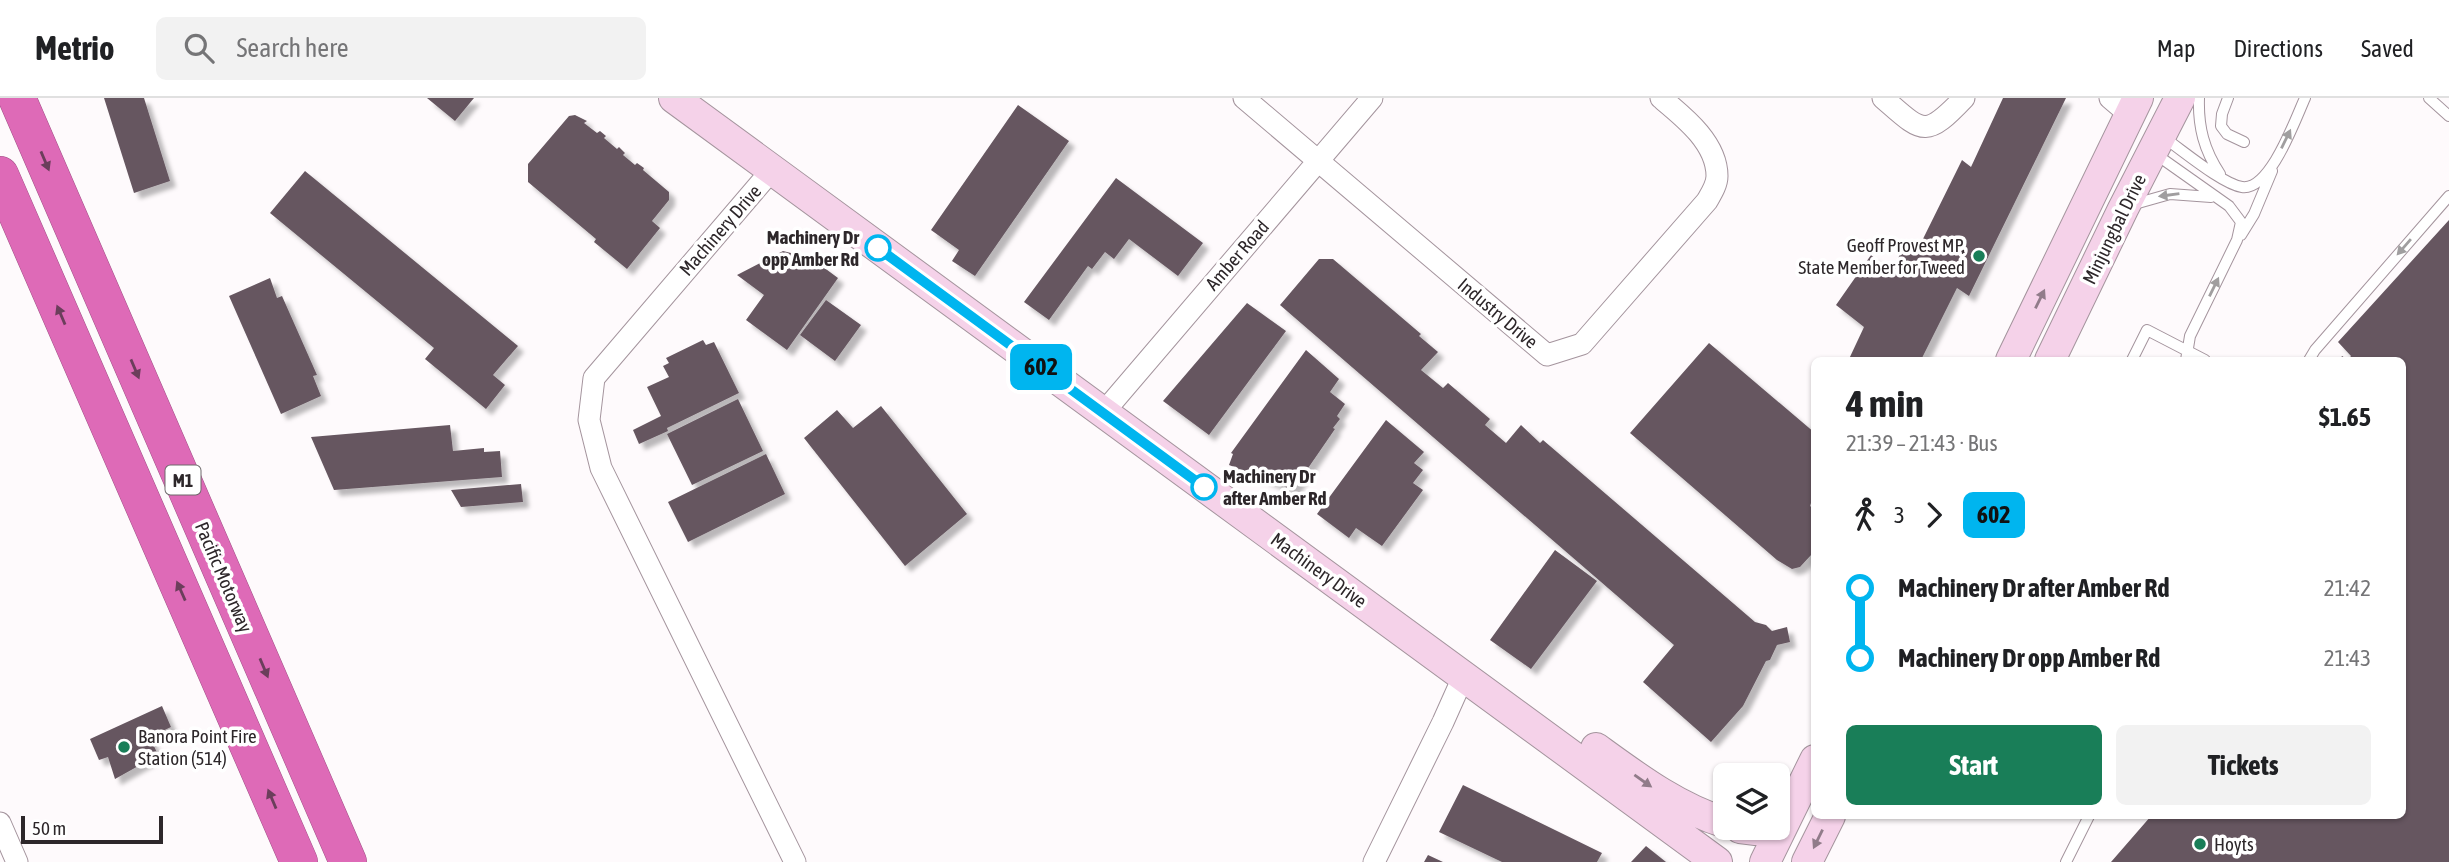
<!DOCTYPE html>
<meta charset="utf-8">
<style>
:root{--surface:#fff;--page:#f2f2f2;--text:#202124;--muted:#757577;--line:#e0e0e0;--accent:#197e58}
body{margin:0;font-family:"Asap Condensed",sans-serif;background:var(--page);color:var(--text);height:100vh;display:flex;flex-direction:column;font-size:26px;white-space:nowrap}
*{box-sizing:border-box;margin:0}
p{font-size:23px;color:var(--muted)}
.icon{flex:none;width:38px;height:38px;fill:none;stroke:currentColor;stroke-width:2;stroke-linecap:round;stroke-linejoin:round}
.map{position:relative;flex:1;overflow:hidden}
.panel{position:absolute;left:1811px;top:259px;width:595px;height:462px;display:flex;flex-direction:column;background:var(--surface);border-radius:10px;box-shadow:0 2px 5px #0004}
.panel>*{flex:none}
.badge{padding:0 14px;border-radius:10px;font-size:24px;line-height:46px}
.controls{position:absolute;left:1713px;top:665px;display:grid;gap:14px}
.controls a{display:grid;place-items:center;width:77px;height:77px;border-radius:10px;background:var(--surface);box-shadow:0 2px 5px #0004;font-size:35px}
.scale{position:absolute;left:21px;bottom:18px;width:142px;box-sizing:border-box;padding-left:7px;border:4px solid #2d272a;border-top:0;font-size:19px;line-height:24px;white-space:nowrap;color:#2d272a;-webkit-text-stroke:5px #fff;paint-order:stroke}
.map>.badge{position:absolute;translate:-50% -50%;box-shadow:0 0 0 4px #fff}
.legs{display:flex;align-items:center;gap:10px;height:77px;padding:0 35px;font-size:23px}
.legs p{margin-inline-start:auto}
.head{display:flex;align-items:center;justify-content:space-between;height:119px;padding:0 35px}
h1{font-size:38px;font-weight:700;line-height:52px}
.primary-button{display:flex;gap:14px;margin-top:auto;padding:14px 35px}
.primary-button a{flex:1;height:80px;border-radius:10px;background:var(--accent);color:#fff;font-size:28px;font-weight:700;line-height:80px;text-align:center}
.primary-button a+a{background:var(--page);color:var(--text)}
ul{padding:0 35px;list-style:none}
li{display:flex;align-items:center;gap:24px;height:70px;font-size:26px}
li i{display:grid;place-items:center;width:10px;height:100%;margin:0 9px;background:currentColor}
li i::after{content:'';width:18px;height:18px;margin:-9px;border:5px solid;border-radius:50%;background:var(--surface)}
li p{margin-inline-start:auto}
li:first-child i{background:linear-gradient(#0000 50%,currentColor 0)}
li:last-child i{background:linear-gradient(currentColor 50%,#0000 0)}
header{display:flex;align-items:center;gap:42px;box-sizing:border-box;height:98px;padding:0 35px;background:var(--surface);border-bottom:2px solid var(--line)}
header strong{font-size:33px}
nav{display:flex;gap:38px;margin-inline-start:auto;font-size:24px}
.search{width:490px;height:63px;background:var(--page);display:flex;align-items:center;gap:18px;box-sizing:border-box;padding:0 24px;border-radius:10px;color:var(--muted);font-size:26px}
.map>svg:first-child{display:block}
</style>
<header>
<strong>Metrio</strong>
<div class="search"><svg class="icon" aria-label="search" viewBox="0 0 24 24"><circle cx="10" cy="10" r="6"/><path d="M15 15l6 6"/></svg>Search here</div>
<nav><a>Map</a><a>Directions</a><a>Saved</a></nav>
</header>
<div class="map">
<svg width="2449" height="764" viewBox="0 0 2449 764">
<defs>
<filter id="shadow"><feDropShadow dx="6" dy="6" stdDeviation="2" flood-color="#0004"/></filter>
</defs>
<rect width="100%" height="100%" fill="#fefafc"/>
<path fill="#665760" filter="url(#shadow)" d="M104 0H144L170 83 134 95Z
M427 0H474L455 23Z
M2003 0H2066L1969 198 1957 190 1921 262H1851L1849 261 1864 229 1836 207 1871 157 1892 175 1905 144 1917 153 1962 62 1971 69Z
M1018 7 1069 43 975 178 952 163 959 152 931 132Z
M575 17 587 23 584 25 597 35 600 33 606 38 604 40 617 51 619 49 625 55 623 57 635 67 637 65 644 70 643 72 669 94V102L652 123 660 130 627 171 594 144 596 141 528 84V66L569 18Z
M305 73 518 248 493 277 505 287 486 311 425 261 434 250 270 115Z
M1116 80 1203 145 1178 178 1129 141 1114 161 1105 154 1092 171 1088 168 1049 222 1024 204Z
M2449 122V764H2111L2151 718H2403V262H2340L2342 258 2348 262 2351 258 2338 244Z
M783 153 811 160 838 180 787 252 746 222 764 197 737 177Z
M1319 161H1333L1421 236 1419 238 1438 254 1421 272 1443 290 1448 285 1490 321 1485 327 1506 345 1521 327 1540 345 1543 342 1755 524 1766 527 1772 533 1787 529 1790 544 1777 547 1770 562 1766 563 1743 608 1711 644 1643 584 1674 547 1280 207Z
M270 180 277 200 282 198 317 277 313 278 321 298 281 316 229 198Z
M826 202 861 227 835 263 800 237Z
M1247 205 1286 233 1209 337 1163 303Z
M703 242 706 247 714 244 739 295 667 330 668 333 639 346 633 332 661 318 647 289 669 279 663 268 669 265 666 260Z
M1709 245 1815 335V393L1810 408 1815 412V450L1812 456 1800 469 1792 471 1777 462 1630 335Z
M1306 252 1339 281 1330 294 1345 306 1337 318 1340 321 1333 330 1335 331 1293 392 1229 367 1233 356 1231 355Z
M738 301 763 353 692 387 667 336Z
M881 308 967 416 905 468 804 340 837 312 853 330Z
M1386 322 1424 354 1414 365 1423 372 1413 385 1423 392 1382 448 1356 430 1349 440 1317 416Z
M450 327 453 353 484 350V354L500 353 502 379 334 392 311 339Z
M766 356 785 396 688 444 668 404Z
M521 386 523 404 461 409 451 392Z
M1555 452 1597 483 1531 571 1490 542Z
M162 608 171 629 150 639 158 657 115 681 108 659 99 662 90 641Z
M1463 687 1602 755 1597 764H1502L1439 734Z
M1646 748 1666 764H1631Z
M1428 757 1443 764H1424Z"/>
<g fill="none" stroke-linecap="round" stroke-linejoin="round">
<defs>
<path id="lane" d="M2199 0C2198 29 2204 52 2220 76
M2228 0 2222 16 2221 28 2227 36 2244 44
M2429 0 2449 18
M2163 39C2181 51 2222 86 2242 89 2270 93 2295 22 2305 0
M2154 55 2229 108 2241 124 2237 142 2190 238 2186 262
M2131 107 2170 96 2211 99
M2241 137 2254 116 2272 73
M2132 262 2147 232 2205 262
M2309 262 2315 252 2449 98
M2066 764 2089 718"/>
<path id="street" d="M1244 0 1547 257 1582 246 1707 103C1711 96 1717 87 1717 78 1717 45 1684 19 1661 0
M1883 0C1923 35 1925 41 1964 0
M2110 0 2130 17
M771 73 594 280 589 322 601 370 795 764
M1103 315 1372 0
M0 725 17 764
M1374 764 1443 624 1464 577"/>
<path id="secondary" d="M674 0 1717 764
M2011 262 2138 0
M2050 262 2123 111 2180 0
M1596 650C1636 679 1677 710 1726 725
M1740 730 1756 732 1765 730
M1765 764 1815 662
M1807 764 1830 718"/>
<path id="highway" d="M17 0 348 764
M0 77 299 764"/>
</defs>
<use href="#lane" stroke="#a4949d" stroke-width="12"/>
<use href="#street" stroke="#a4949d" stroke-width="23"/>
<use href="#secondary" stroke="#a4949d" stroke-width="32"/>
<use href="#highway" stroke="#a05386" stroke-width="38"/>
<use href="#lane" stroke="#fff" stroke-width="10"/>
<use href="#street" stroke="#fff" stroke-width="21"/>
<use href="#secondary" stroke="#f5d2e9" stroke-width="30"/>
<use href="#highway" stroke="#de6ab7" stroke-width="37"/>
</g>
<defs><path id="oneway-solid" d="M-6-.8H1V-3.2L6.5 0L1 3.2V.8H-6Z" transform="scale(1.75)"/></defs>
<g fill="#a09e9f">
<use href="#oneway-solid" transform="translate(2286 41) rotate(-64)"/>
<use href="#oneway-solid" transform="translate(2169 97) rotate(172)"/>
<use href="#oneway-solid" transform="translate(2404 149) rotate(131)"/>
<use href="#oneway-solid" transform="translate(2214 189) rotate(-64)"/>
</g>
<g fill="#6b3e5b">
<use href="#oneway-solid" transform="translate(45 63) rotate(67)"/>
<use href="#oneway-solid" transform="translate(61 217) rotate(-113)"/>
<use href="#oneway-solid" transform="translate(135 271) rotate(67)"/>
<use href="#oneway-solid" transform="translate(181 493) rotate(-114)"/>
<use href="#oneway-solid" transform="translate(264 570) rotate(67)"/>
<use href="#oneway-solid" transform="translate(272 701) rotate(-113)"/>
</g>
<g fill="#917c8a">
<use href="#oneway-solid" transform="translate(2040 201) rotate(-64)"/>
<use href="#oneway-solid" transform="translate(1643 683) rotate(35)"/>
<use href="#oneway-solid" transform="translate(1818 741) rotate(116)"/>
</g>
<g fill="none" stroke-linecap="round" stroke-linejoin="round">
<defs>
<path id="line-1" d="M878 150 1204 389"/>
</defs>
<use href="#line-1" stroke="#fff" stroke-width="16"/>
<use href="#line-1" stroke="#00b5ef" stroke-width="10"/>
</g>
<g fill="#fff" stroke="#00b5ef" stroke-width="3.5">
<circle cx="878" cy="150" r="12"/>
<circle cx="1204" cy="389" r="12"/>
</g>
<g fill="#197e58" stroke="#fff" stroke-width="2.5">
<circle cx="1979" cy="158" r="7"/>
<circle cx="124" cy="649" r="7"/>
<circle cx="2200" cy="746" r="7"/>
</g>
<g text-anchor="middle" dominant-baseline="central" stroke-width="7" stroke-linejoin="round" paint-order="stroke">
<rect fill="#fff" stroke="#6c686a" stroke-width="2" x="165.5" y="367.5" width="35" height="29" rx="5"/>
<g font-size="18" font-weight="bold" fill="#2d272a">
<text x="183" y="382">M1</text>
</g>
<g font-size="19" fill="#2d272a" stroke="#fff">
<text transform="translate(2114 131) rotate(-64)">Minjungbal Drive</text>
<text transform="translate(720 132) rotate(-49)">Machinery Drive</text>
<text transform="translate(1237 157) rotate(-49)">Amber Road</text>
<text transform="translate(1498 215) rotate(40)">Industry Drive</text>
<text transform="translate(1319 472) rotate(36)">Machinery Drive</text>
<text transform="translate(224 479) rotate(67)">Pacific Motorway</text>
</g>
<g font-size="19" font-weight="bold" fill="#2d272a" stroke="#fff" text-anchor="end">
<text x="859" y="139">Machinery Dr<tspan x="859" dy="22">opp Amber Rd</tspan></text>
<text x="1223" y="378" text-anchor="start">Machinery Dr<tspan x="1223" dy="22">after Amber Rd</tspan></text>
</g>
<g font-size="19" fill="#2d272a" stroke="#fff" text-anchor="start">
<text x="1965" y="147" text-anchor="end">Geoff Provest MP,<tspan x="1965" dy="22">State Member for Tweed</tspan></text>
<text x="138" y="638">Banora Point Fire<tspan x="138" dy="22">Station (514)</tspan></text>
<text x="2214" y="746">Hoyts</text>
</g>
</g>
</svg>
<div class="controls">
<a><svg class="icon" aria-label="layers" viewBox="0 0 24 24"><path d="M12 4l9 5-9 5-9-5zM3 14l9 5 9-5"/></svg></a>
</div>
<div class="scale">50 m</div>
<b class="badge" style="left:1041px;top:269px;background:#00b5ef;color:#111">602</b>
<section class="panel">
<div class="head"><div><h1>4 min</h1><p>21:39 – 21:43 · Bus</p></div><b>$1.65</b></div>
<div class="legs"><svg class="icon" aria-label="walk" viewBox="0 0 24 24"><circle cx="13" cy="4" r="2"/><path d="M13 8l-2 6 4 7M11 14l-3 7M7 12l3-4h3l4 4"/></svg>3<svg class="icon" aria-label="forward" viewBox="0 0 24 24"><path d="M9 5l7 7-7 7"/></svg><b class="badge" style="background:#00b5ef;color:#111">602</b></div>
<ul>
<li><i style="color:#00b5ef"></i><b>Machinery Dr after Amber Rd</b><p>21:42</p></li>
<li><i style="color:#00b5ef"></i><b>Machinery Dr opp Amber Rd</b><p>21:43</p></li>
</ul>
<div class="primary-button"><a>Start</a><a>Tickets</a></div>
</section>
</div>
